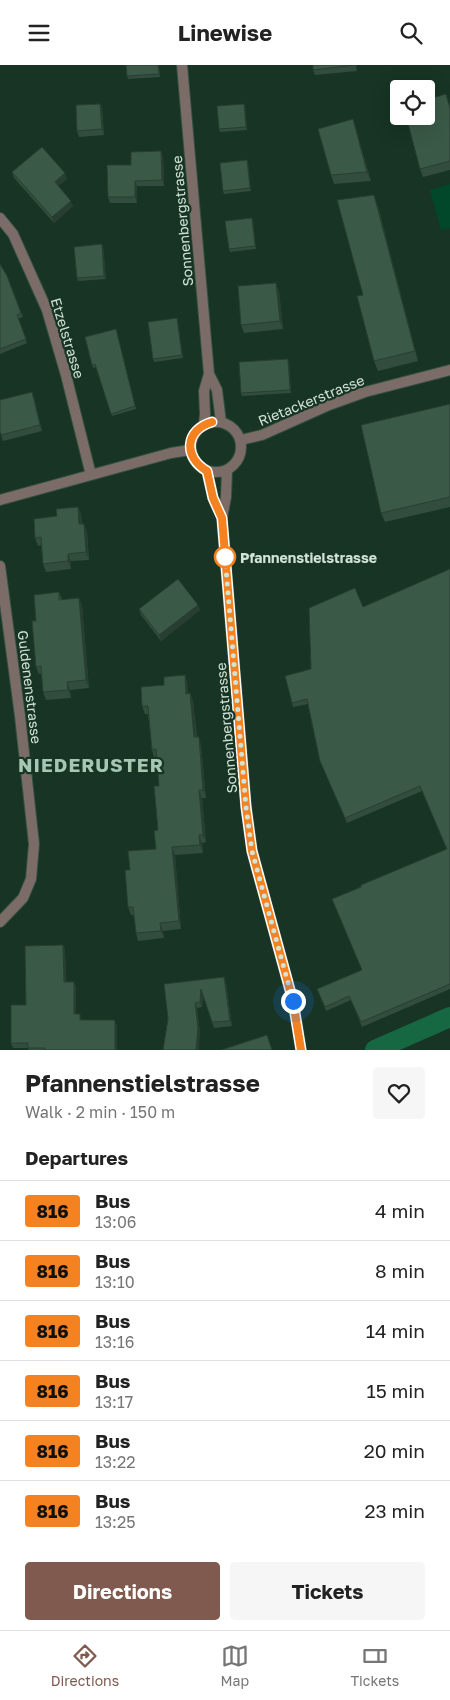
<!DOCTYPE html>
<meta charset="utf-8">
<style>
:root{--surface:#fff;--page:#f6f6f6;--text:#222;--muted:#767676;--line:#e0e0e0;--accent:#805a4e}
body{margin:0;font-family:"Golos Text",sans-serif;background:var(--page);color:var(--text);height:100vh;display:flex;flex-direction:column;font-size:19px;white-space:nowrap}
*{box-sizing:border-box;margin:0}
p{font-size:16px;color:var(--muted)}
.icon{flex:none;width:28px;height:28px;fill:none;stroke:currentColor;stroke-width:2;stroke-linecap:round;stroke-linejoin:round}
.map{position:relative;height:985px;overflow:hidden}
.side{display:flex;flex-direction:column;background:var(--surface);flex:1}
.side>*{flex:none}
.badge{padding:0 10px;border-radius:4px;font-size:18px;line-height:32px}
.fabs{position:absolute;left:390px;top:15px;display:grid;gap:10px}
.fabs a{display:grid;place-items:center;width:45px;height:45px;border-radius:5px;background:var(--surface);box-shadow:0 5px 20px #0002;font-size:25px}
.you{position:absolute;width:25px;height:25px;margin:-12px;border:4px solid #fff;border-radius:50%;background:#1a73e8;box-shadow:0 0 0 8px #1a73e833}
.map>.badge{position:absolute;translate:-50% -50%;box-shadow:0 0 0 2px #fff}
h2{padding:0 25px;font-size:19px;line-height:45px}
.round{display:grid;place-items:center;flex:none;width:52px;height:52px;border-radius:5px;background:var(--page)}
.head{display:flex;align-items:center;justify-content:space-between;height:85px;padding:0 25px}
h1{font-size:24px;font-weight:700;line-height:38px}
.action{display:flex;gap:10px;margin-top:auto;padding:10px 25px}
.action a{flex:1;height:58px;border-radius:5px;background:var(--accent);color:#fff;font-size:20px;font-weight:700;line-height:58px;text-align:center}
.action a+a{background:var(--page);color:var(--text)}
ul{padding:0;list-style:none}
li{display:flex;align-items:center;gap:15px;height:60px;padding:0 25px;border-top:1px solid var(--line)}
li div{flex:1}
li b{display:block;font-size:19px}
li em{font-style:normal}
li .badge{min-width:55px;font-weight:700;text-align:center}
header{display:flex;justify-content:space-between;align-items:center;height:65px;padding:0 25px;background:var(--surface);font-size:22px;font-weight:700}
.dock{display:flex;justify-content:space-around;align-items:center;height:70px;border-top:1px solid var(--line);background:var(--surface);font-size:14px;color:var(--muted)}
.dock a{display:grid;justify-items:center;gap:2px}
.dock .on{color:var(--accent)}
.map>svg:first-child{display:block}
</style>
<header><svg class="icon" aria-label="menu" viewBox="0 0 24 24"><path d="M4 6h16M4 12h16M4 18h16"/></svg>Linewise<svg class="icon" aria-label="search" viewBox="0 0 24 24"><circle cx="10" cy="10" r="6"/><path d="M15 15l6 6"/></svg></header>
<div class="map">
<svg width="450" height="985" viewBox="0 0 450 985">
<rect width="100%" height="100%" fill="#173424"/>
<path fill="#01482b" d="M450 119V163L441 165 430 125Z"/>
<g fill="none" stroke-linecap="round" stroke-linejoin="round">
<path stroke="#166843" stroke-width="20" d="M375 985 450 952"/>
<defs>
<path id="minor" d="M0 153 13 169 47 245 66 310 91 410
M241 375 262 370 329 340 365 327 450 305
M0 435 171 388 190 385
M0 501 20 651 34 779 31 814 23 833 0 857"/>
<path id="tertiary" d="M182 0 209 309 204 326 205 349 204 359
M209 309 217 325 221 357
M191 382a25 25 0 1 1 50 0a25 25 0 1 1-50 0Z
M227 405 226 432 222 453 246 741 252 786 293 936 301 985
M207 406 213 433 222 452"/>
</defs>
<use href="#minor" stroke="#355041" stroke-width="12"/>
<use href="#tertiary" stroke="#355041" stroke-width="12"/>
<use href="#minor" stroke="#7b6c67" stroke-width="10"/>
<use href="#tertiary" stroke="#7b6c67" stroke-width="10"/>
</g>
<path fill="#324d3d" d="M126 0H159L160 12 128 14 127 11Z
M356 0 357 6 315 10 313 5Z
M449 37 450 41V105L423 112 420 104Z
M100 39 102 44 104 70 79 72 77 66Z
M245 41 247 65 220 67 219 64Z
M353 54 356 64 371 116 334 119 331 110Z
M163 91 164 121H137V138H110L108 132 131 100Z
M248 98 251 126 224 129 223 126Z
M12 107 67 114 58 121 73 141 54 158 14 113Z
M378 141 418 296 378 306 374 296 363 230Z
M253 156 256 184 230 187 229 184Z
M103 182 106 214 78 216 77 213Z
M0 199 7 211 23 252 18 254 27 278 0 289Z
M279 226 283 264 244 268 241 260Z
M177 253 183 293 154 297 153 294Z
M116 264 136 344 112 351 96 302 93 303 92 300Z
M289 297 291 328 242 331 241 328Z
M34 332 42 366 3 376 1 370Z
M450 339V442L385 457 381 448Z
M78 442 81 449 82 459 87 467 89 495 71 496V504L46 507 43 499 41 480 38 481 35 473 57 451Z
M450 504V924L362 962 351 935 326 946 317 924 362 905 447 785 422 726 347 758 320 696 308 639 293 642 292 638 311 604 363 542Z
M59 527 62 535 79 533 82 541 89 623 70 625 71 633 46 635 43 627 41 609H39L36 602V556Z
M198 540 200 545 161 576 141 550 139 544Z
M185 610 187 618 188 629 190 628 193 636 197 672 201 680 206 733H202L206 777 202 778 203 788 175 790 181 864 163 866 164 873 138 876 136 868 134 850H131L128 842 130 805 156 784 158 765 159 721 157 692H154L152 685 148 649H145L142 641 164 620Z
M63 880 65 886 66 917 76 922V949L82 955 117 961V985H29L28 983H13L11 978 26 940Z
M224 912 226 918 232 961 214 963 203 931 202 942 197 943 200 968 168 954Z"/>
<path fill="#293e32" d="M100 39 102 44 104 70 102 64Z
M244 39 245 41 247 65 246 62Z
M353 54 356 64 371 116 367 107Z
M161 86 163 91 164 121 162 115Z
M247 95 248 98 251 126 250 123Z
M65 108 67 114 57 122 55 117Z
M135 116 137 121V138L135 132Z
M374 130 378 141 418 296 415 286Z
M71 136 73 141 54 158 52 152Z
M252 153 253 156 256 184 255 181Z
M102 179 103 182 106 214 104 211Z
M276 218 279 226 283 264 280 256Z
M177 253 178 256 183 293 182 290Z
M288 294 289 297 291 328 290 325Z
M32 327 34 332 42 366 40 360Z
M78 442 81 449 82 467 79 459Z
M84 459 87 467 89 495 86 487Z
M68 489 71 496V504L68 496Z
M79 533 82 541 89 623 86 615Z
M198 540 200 545 161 576 159 570Z
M185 610 187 618 189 637 186 629Z
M67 617 70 625 71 633 68 625Z
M190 628 193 636 197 680 194 672Z
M199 672 201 680 206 733 203 725Z
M199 725 202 733 206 777 203 770Z
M199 770 202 778 203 788 200 780Z
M172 782 175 790 181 864 179 856Z
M160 858 163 866 164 873 161 866Z
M63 880 65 886 66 922 64 917Z
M224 912 226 918 232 961 230 956Z
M74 917 76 922V954L74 949Z
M201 924 203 930 202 942 200 937Z
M195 938 197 943 200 968 199 985H196Z
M115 956 117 961V985H115Z"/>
<path fill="#3a5947" stroke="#293e32" d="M126 0H158L159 9 127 11Z
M313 0H355L313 5Z
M446 29 450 44V96L420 104 406 51H426V35Z
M100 39 102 64 77 66 76 40Z
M244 39 246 62 219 64 217 41Z
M353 54 367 107 331 110 318 64Z
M42 82 65 108 55 117 71 136 52 152 12 107Z
M161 86 162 115 135 116V132H108L107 100H131V87Z
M247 95 250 123 223 126 220 98Z
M374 130 415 286 374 296 357 231 363 230 337 135Z
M252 153 255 181 229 184 225 156Z
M102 179 104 211 77 213 74 182Z
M0 199 7 211 21 248 17 250 26 274 0 284Z
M276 218 280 256 241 260 238 221Z
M177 253 182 290 153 294 148 257Z
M116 264 135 341 111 349 95 299 92 300 85 272Z
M288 294 290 325 241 328 239 297Z
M32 327 40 360 1 370 0 366V335Z
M450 339V432L381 448 361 360Z
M78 442 79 459H84L86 487 68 489V496L43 499 41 472 35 473 34 454 57 451 56 444Z
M450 504V919L361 957 349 931 325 942 317 924 362 905 332 834 361 822V820L447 784 420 721 345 753 320 696 307 634 292 638 285 611 311 604 309 543 355 523 363 542Z
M178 514 198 540 159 570 139 544Z
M59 527V535L79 533 86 615 67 617 68 625 43 627 41 601 36 602 32 556H36L34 530Z
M185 610 186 629 190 628 194 672H199L203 725H199L203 770H199L200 780 172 782 179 856 160 858 161 866 136 868 133 842H128L125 805H130L128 786 156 784 154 766 158 765 154 721H159L156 684 152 685 148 641H142L141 622 164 620V612Z
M63 880 64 917H74V949H80V955H114L115 956V985H45V983H28V978H11V940H26L25 881Z
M224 912 230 956 212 957 201 924 200 937 195 938 198 962 196 985H163L168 954 164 919Z
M267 970 272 985H221Z"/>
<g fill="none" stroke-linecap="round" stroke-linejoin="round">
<defs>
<path id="line" d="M212 357C185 365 183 392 207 406L213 433 222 453 246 742 252 786 293 936 301 985"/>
</defs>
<use href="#line" stroke="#fff" stroke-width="11"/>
<use href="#line" stroke="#f58220" stroke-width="8"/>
<path stroke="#d1e2d7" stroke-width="5" stroke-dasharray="0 9" d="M225 492 246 742 252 786 293 936"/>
</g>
<circle fill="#fff" stroke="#f58220" stroke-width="2.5" cx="225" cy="492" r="10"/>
<g text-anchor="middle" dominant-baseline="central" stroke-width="4.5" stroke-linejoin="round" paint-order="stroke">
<g font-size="14" fill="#d1e2d7" stroke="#173424">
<text transform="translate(182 156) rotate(-95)">Sonnenbergstrasse</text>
<text transform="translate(68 273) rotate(73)">Etzelstrasse</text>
<text transform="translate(311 335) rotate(-22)">Rietackerstrasse</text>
<text transform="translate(30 622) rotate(83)">Guldenenstrasse</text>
<text transform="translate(226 663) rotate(-95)">Sonnenbergstrasse</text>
</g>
<g font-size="14" font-weight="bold" fill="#d1e2d7" stroke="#173424" text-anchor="start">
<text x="240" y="492">Pfannenstielstrasse</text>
</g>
<g font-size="19" font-weight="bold" letter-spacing="1" fill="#a6c8b3" stroke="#173424">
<text x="91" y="699">NIEDERUSTER</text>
</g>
</g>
</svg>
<div class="fabs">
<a><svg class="icon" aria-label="locate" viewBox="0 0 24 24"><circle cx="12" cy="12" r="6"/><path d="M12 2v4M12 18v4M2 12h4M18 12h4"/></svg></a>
</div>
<div class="you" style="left:293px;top:936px"></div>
</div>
<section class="side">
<div class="head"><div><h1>Pfannenstielstrasse</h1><p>Walk · 2 min · 150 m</p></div><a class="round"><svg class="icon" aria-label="heart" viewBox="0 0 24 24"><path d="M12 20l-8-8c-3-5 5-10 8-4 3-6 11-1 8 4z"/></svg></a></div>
<h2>Departures</h2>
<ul>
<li><span class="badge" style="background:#f58220;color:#111">816</span><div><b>Bus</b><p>13:06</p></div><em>4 min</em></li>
<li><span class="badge" style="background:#f58220;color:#111">816</span><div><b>Bus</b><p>13:10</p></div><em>8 min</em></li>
<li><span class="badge" style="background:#f58220;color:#111">816</span><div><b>Bus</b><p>13:16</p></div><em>14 min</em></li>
<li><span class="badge" style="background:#f58220;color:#111">816</span><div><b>Bus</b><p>13:17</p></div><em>15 min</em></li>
<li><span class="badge" style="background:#f58220;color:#111">816</span><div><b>Bus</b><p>13:22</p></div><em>20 min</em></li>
<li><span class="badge" style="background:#f58220;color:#111">816</span><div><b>Bus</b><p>13:25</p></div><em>23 min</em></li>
</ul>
<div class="action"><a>Directions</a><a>Tickets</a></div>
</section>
<nav class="dock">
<a class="on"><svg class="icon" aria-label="directions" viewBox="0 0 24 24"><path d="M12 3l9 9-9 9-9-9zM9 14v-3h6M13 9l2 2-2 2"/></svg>Directions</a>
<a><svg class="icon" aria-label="map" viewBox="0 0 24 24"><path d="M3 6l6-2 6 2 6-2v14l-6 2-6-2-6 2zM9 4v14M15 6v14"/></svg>Map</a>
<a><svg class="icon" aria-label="tickets" viewBox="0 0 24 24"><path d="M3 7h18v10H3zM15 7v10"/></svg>Tickets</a>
</nav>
